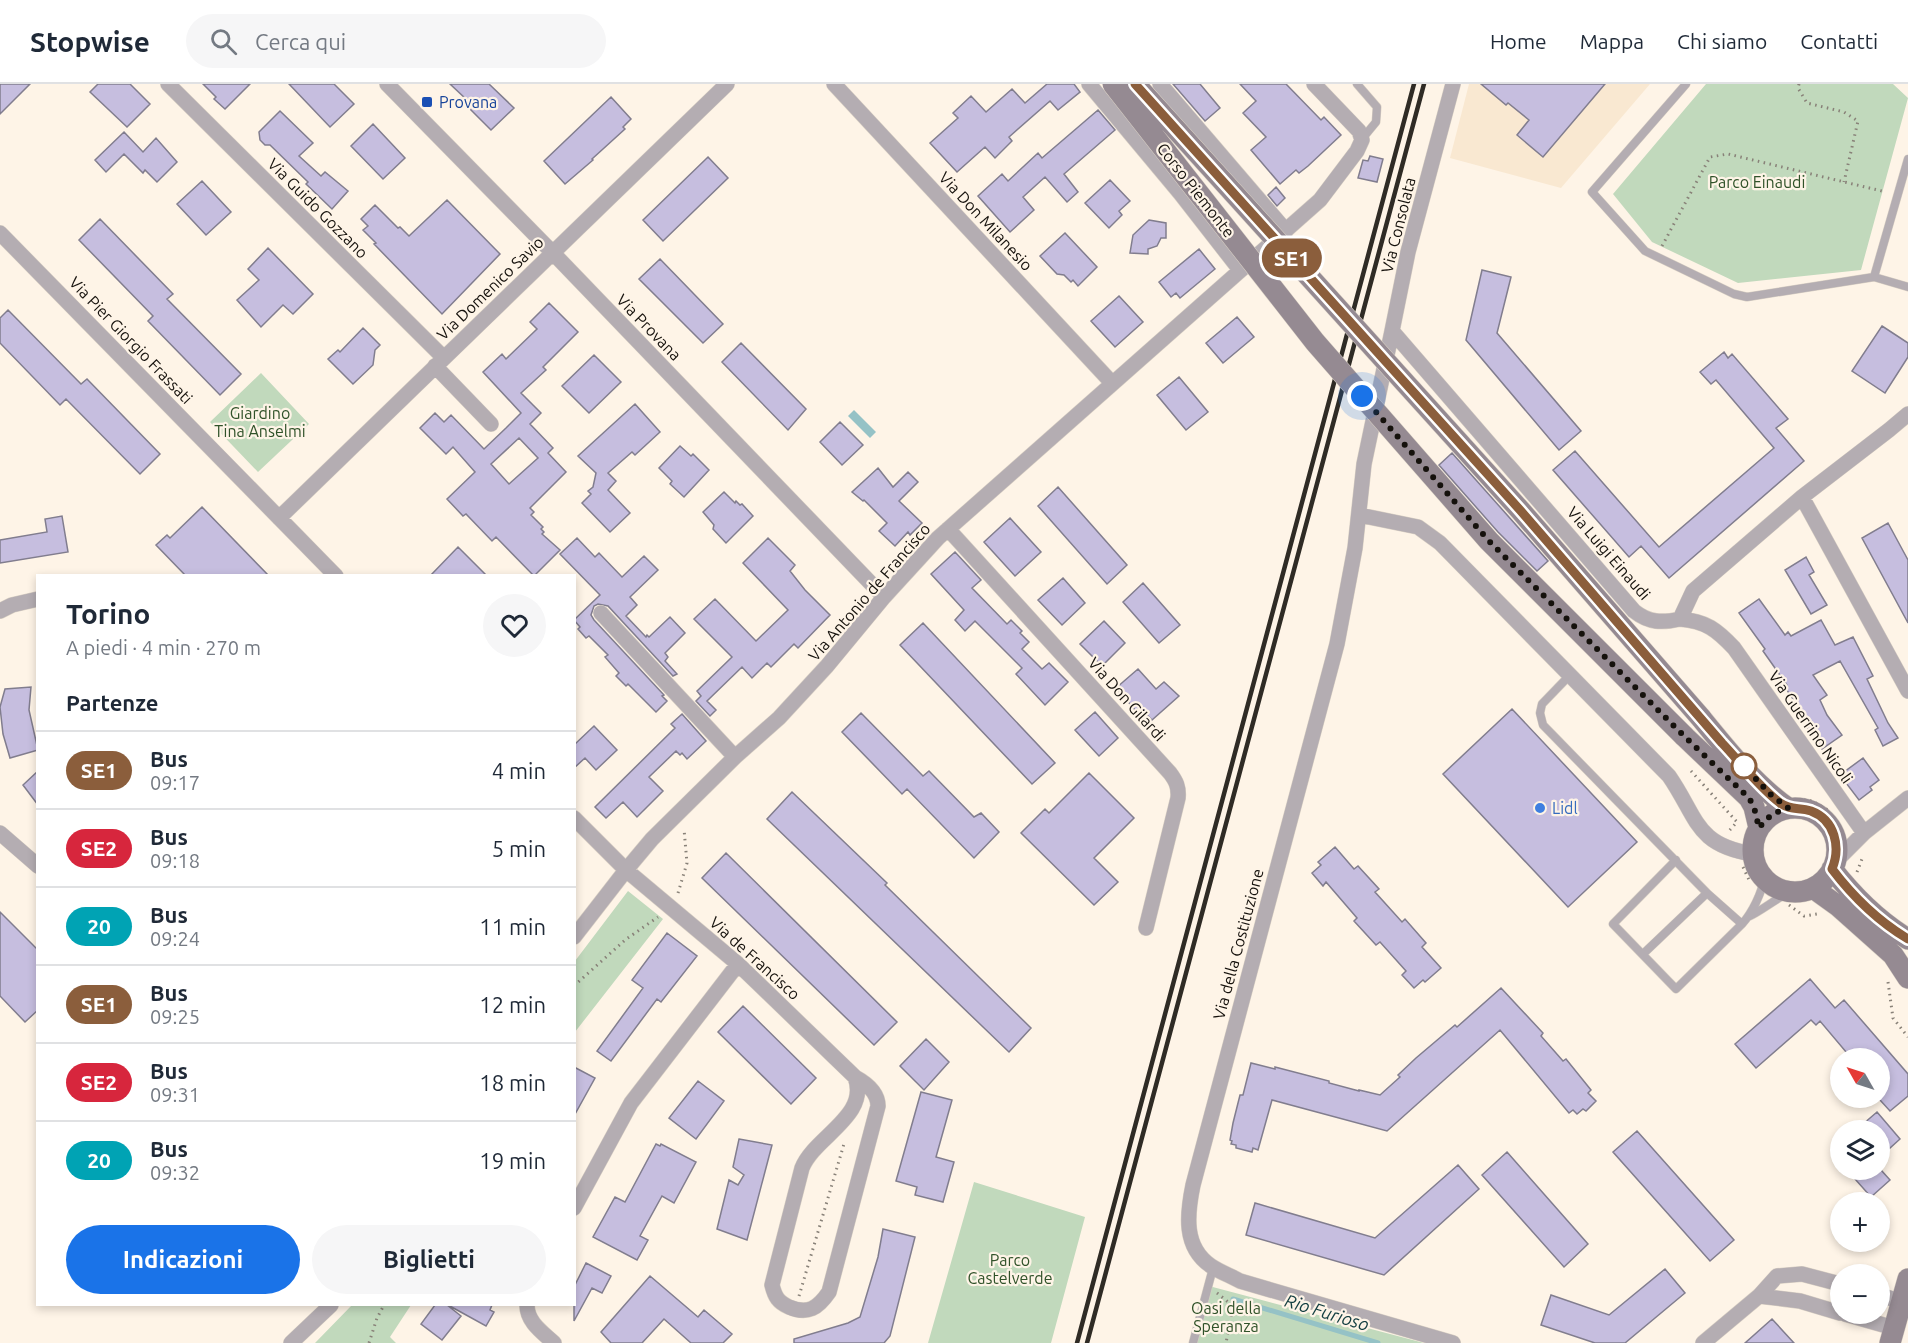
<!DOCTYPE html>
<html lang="it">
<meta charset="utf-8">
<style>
:root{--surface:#fff;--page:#f6f6f7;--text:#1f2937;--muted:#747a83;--line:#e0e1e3;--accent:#1a73e8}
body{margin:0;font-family:Ubuntu,sans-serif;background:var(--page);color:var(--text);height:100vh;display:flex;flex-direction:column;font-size:22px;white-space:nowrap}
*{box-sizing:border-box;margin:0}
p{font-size:20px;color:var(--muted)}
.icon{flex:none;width:33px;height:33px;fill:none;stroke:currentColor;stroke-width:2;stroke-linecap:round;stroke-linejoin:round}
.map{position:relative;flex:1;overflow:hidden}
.sheet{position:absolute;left:36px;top:490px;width:540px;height:732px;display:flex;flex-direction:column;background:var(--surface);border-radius:0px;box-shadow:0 3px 9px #0003}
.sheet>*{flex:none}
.badge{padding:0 12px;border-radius:20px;font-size:21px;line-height:39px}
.needle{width:39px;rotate:309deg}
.buttons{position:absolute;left:1830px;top:964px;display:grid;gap:12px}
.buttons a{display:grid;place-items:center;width:60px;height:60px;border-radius:50%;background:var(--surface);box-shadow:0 3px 9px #0003;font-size:30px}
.you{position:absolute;width:30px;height:30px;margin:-15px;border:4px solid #fff;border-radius:50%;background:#1a73e8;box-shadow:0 0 0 9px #1a73e833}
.map>.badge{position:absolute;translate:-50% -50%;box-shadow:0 0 0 3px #fff}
h2{padding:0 30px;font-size:22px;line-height:54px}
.round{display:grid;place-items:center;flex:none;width:63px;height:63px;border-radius:32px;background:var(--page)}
.summary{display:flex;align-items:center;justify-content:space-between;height:102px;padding:0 30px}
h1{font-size:28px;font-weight:700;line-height:45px}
.action{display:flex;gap:12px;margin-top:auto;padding:12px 30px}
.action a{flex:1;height:69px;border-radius:36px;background:var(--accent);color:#fff;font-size:24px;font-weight:700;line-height:69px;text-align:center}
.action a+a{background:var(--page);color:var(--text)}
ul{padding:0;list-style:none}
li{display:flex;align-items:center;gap:18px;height:78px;padding:0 30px;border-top:2px solid var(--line)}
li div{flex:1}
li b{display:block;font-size:22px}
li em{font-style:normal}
li .badge{min-width:66px;font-weight:700;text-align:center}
header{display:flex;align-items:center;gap:36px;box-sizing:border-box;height:84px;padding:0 30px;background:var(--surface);border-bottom:2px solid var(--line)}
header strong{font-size:28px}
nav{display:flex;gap:33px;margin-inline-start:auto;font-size:21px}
.search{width:420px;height:54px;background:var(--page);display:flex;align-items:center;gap:15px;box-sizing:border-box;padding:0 21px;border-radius:33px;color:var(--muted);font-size:22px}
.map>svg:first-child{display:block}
</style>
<header>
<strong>Stopwise</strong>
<div class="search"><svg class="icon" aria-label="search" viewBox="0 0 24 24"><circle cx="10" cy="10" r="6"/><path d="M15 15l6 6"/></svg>Cerca qui</div>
<nav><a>Home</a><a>Mappa</a><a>Chi siamo</a><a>Contatti</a></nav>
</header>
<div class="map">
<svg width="1908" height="1259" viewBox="0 0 1908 1259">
<rect width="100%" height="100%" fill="#fef4e7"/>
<path fill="#f9e8d1" d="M1469 0H1650L1561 104 1450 74Z"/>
<path fill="#c1d9bc" d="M1706 0H1893L1908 14 1861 186 1738 199 1652 158 1613 110Z
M261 289 309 340 258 388 210 338Z
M628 807 663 835 575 948V877Z
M974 1098 1085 1133 1051 1259H928Z
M1209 1202 1424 1259H1193Z
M352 1221H411L390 1253 396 1259H315Z"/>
<path fill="#95c2c6" d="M854 326 876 348 870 354 848 332Z"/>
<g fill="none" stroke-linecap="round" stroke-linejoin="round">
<path stroke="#95c2c6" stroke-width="5" d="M1233 1215 1378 1259"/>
</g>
<path fill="#c6bedf" stroke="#817d8e" stroke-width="1.5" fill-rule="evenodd" d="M0 0H30L0 30Z
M98 0H130L150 20 127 43 90 8Z
M203 0H250L225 25 214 15 216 13Z
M289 0H334L354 20 330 43Z
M450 0H489L514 24 491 46 464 19 467 16Z
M1047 0H1074L1080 8 1058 26 1050 17 1009 53 1012 57 995 74 985 63 957 88 930 59 958 34 953 29 971 12 986 28 1012 5 1025 19Z
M1173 0H1200L1220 24 1205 37Z
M1240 0H1286L1321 36 1324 33 1341 51 1308 82 1299 89 1296 86 1280 100 1251 66 1266 53 1243 29 1256 17Z
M1481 0H1605L1543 73 1517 51 1529 36 1508 19 1506 21Z
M611 13 631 35 623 43 625 45 592 75 593 76 565 100 544 77Z
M1098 26 1115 46 1064 90 1078 108 1067 118 1045 93 1023 113 1034 126 1010 148 978 112 1002 90 1008 97 1038 69 1042 74Z
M280 27 313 59 299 72 321 92 325 88 348 107 332 125 306 100 308 98 270 61H265L260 56 259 48Z
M373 40 405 74 383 95 351 62Z
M124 48 143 68 156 54 177 78 157 98 145 86 143 89 124 70 106 88 95 76Z
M1370 72 1383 75 1377 98 1358 94 1363 76 1368 77Z
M708 73 728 94 663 157 643 136Z
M1110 96 1130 117 1119 127 1122 131 1109 144 1085 119Z
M202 97 231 128 206 151 177 120Z
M1276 103 1285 114 1277 122 1268 111Z
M447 116 500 170 442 230 374 160 376 159 363 146 368 142 361 135 375 121 398 144 400 143 409 152Z
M100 135 173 210 167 215 241 290 220 311 148 237 153 232 79 156Z
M1149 136 1166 139V154H1161L1157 162 1148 165V170L1130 169 1133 151Z
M1065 149 1097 183 1078 202 1073 196 1071 198 1064 191 1057 190 1040 172Z
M268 164 313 210 293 230 283 221 261 243 237 216 259 196 248 185Z
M1199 165 1215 185 1180 214 1176 209 1171 213 1159 198Z
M660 175 723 240 703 259 639 195Z
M1482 186 1511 193 1497 249 1581 347 1559 366 1466 256Z
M1119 212 1143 238 1115 263 1091 237Z
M549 219 578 248 543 283 546 286 521 309 541 329 530 340 553 364 548 369 566 388 530 424 534 428 531 431 543 443 541 445 544 448 542 450 560 466 534 492 496 453 492 457 466 430 463 432 447 415 475 388 453 363 446 370 420 344 435 329 444 338 451 331 484 365 506 344 521 329 483 288 502 270 506 275 537 245 530 238ZM519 354 538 374 509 400 491 380Z
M8 226 81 300 87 295 160 370 140 390 66 315 60 321 0 259V234Z
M1237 233 1254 253 1223 279 1206 259Z
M1882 242 1908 259V273L1885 309 1852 287Z
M363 244 380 261 375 266 373 281 353 300 328 275 338 266 340 268Z
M741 259 806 325 788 346 722 278Z
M1724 268 1728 274 1732 270 1788 335 1776 344 1804 377 1669 494 1641 462 1629 473 1553 386 1575 367 1659 463 1774 364 1716 296 1711 300 1700 288Z
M594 271 621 298 589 329 562 302Z
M1179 293 1208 328 1186 346 1157 311Z
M635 320 660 348 635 371 632 368 608 389 616 397 608 406 630 429 610 448 582 419 591 410 588 407 593 403 596 389 578 372Z
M840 338 863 361 842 381 820 358Z
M680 362 691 372 693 370 709 386 684 413 670 400 672 397 659 384Z
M1452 369 1548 477 1537 487 1498 448 1439 381Z
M878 384 893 403 908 388 918 398 899 417 922 439 910 451 908 448 895 462 879 447 887 439 864 416 863 417 852 408Z
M1058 403 1127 481 1107 500 1038 422Z
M724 408 735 419 736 417 740 421 742 420 753 432 726 459 713 445 714 441 703 428Z
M202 423 269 492H186L156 461 167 451 170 454Z
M62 432 68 468 0 479V456L47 448 45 435Z
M1010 434 1041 468 1015 492 984 458Z
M1888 439 1908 476V539L1862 454Z
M577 454 595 473 599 469 622 493 644 472 658 486 630 513 637 521 626 532 646 553 647 551 649 553 670 533 685 549 665 569 668 573 665 577 677 590 673 592 608 522 598 520 594 522 591 531 594 536 664 611 662 612 667 617 656 628 628 600 626 602 616 592 619 589 605 573 608 571 589 552 586 554 578 545 580 543 574 536 600 511 560 470Z
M768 454 795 481 790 487 805 506 830 531 798 564 794 560 771 583 767 579 752 594 742 583 707 617 716 626 710 632 696 617 701 612 697 607 732 573 694 535 715 515 756 557 788 526 743 479Z
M458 463 487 492H430Z
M955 468 981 496 972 504 1007 540 1011 536 1022 547 1020 549 1029 558 1022 565 1042 585 1049 579 1068 598 1045 621 1016 590 1022 584 975 537 965 547 955 536 964 526 931 490Z
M1806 473 1814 488 1809 491 1827 521 1811 530 1785 486Z
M1063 494 1085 519 1062 541 1038 516Z
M1143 499 1180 541 1159 559 1123 518Z
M1759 515 1785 551 1788 548 1791 552 1821 536 1835 561 1853 553 1873 592 1867 595 1888 639 1898 654 1883 662 1875 646 1878 644 1840 577 1813 591 1827 611 1820 616 1827 631 1842 651 1822 665 1807 644 1811 641 1784 602 1787 601 1763 567 1765 565 1739 529Z
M1104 537 1125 559 1102 582 1080 560Z
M923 539 1055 679 1032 700 900 561Z
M1138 585 1156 605 1164 598 1179 612 1152 636 1147 631 1143 635 1116 604Z
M31 603 29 626 38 666 10 674 3 650 0 623 5 605Z
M1512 625 1637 758 1568 823 1443 690Z
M1095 628 1118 654 1099 672 1075 646Z
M861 629 923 692 929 687 974 733 981 729 999 748 974 774 907 705 902 710 842 648Z
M682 630 706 657 687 675 682 669 680 671 676 667 649 693 663 707 637 733 623 718 606 734 595 723 675 644 671 640Z
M594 642 617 666 596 686 585 674 574 684V661Z
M1863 674 1879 696 1870 703 1872 706 1859 716 1840 691Z
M38 687V721L23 701Z
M1089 689 1134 734 1094 774 1118 798 1094 821 1021 749 1045 725 1049 729Z
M792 708 887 799 885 801 1031 944 1009 968 767 735Z
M1335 763 1354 785 1358 782 1379 805 1375 808 1402 838 1405 835 1426 859 1422 863 1441 884 1425 898 1423 896 1414 904 1402 891 1406 887 1380 858 1376 861 1354 837 1357 834 1326 798 1323 802 1312 789 1321 781 1318 778Z
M726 769 897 938 874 961 702 794Z
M0 828 38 866V926L25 938 0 912Z
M667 849 697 872 661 918 657 915 611 977 597 967 643 904 632 896Z
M1810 895 1835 924 1844 916 1908 990V1012L1890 1027 1880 1016V975H1852L1820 937 1816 941 1811 936 1756 984 1735 960Z
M1501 904 1543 949 1541 952 1563 977 1566 975 1591 1006 1588 1009 1596 1017 1586 1027 1583 1025 1577 1030 1573 1026 1569 1029 1500 946 1387 1047 1272 1016 1258 1066 1253 1064 1252 1068 1236 1064V1061L1231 1060 1232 1057 1230 1056 1233 1039 1240 1011H1243L1251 979 1275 985V983L1329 997V999L1359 1007V1006L1380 1011 1400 993 1398 991 1416 974 1455 941 1457 943Z
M743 922 816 994 791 1020 718 948Z
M926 955 949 978 924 1006 900 982Z
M574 983 595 994 574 1032Z
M698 997 724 1017 696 1055 669 1034Z
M921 1008 952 1016 936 1073 954 1078 943 1118 915 1111 917 1103 896 1097Z
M1877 1028 1900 1055 1880 1073V1047H1855Z
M1637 1047 1734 1156 1710 1177 1613 1068Z
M739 1055 772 1061 747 1156 717 1145 729 1096 738 1101 744 1091 733 1083Z
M656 1060 660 1062 661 1060 696 1078 674 1119 662 1112 640 1152 648 1156 637 1176 593 1153 615 1113 625 1118Z
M1507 1068 1588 1160 1564 1183 1482 1091Z
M1458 1081 1479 1105 1384 1191 1246 1151 1255 1119 1375 1154Z
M1847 1086H1881L1890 1096 1871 1113Z
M883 1145 915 1153 890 1252 884 1259H794V1255L848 1239 860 1233 878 1173Z
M586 1179 611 1192 602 1209 592 1204 574 1237V1203Z
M1665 1185 1685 1209 1625 1259H1595L1541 1241 1551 1211 1609 1231Z
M650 1192 698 1233 704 1226 732 1250 723 1259H691L664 1235 642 1259H611L601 1248Z
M435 1221H447L461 1232 442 1256 421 1240Z
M448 1221H492L490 1226 494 1228 486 1242Z
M1772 1235 1794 1259H1745Z"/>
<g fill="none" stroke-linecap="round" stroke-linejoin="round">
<defs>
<path id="lane" d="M1357 0 1377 23 1376 38 1362 55
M1686 0 1592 108 1645 167 1734 210 1747 213 1874 193 1908 203
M1874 193 1908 75
M1570 591 1542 620 1540 629 1543 641 1707 809 1742 840C1752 829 1762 809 1764 794
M1676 776 1613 840 1676 905 1742 840
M1748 833C1763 826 1775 815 1790 808
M1643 870 1707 809
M1193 1259 1213 1184"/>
<path id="street" d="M168 0 444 274
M387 0 553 169 884 513
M834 0 1112 299
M1089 0 1180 109 1240 186
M1160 0 1286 147
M0 149 336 492
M1392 247 1634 527C1649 539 1662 539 1680 535L1693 507 1802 413 1889 346 1908 330
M435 282 491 340
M1802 413 1908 607
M1359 431 1418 443 1440 459 1669 692C1698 734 1695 761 1753 770
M279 434 727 0
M948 445 1170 689C1176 697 1179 703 1178 714L1146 844
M0 527 12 521 38 515
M601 529 735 673
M1680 535C1706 537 1717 546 1734 564L1864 749
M574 734 626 786 738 880 855 993C866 999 878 1008 878 1022L829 1208C818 1224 808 1231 789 1223 778 1218 775 1213 772 1201L802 1084C815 1052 870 1032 855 993
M0 749 38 782
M1836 777 1864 749 1908 714
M574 853 626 786 652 755 735 673 779 634 827 582 884 513 938 454 1320 116 1357 67 1362 56 1359 47 1314 0
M574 1124 631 1019 738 880
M1880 1211 1902 1218
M1759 1212 1800 1217 1840 1229
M527 1221C527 1238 542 1248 554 1259
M1845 1230 1894 1244
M291 1259 331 1221
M1453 1259 1240 1197C1231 1192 1220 1188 1211 1182 1183 1163 1187 1130 1193 1101L1337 560 1355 464 1364 380 1392 247 1408 168 1453 0
M1703 1259 1759 1212 1777 1192 1802 1190 1840 1200"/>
<path id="secondary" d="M1701 634C1727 666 1755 701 1788 724
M1684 652 1749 714 1754 723 1759 744
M1753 766a42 42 0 1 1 84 0a42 42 0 1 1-84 0Z
M1832 785C1854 813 1878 837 1908 855
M1813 804 1838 822 1893 871 1908 894
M1890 1259 1908 1195"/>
</defs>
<use href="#lane" stroke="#d9d0c4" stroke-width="9"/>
<use href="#street" stroke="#d9d0c4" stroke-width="16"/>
<use href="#secondary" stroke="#d9d0c4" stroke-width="22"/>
<path stroke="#888178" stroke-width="3" stroke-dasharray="1.5 4.5" stroke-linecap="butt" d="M1799 0 1798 4 1807 19 1844 28 1858 37 1844 98
M1662 162 1710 73 1728 70 1886 108
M1691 687 1737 738 1729 747
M1804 716 1812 717 1828 726
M1743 783 1750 798
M1857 788 1862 775
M678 809 687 779 684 745
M1789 821 1804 832 1817 830
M1888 898 1893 934 1908 953
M574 902 625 856 658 833
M1217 1209 1233 1222 1226 1259
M799 1212 844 1060
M369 1259 377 1234 384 1221"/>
<use href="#lane" stroke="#b4adb2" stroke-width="8"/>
<use href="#street" stroke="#b4adb2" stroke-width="15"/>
<use href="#secondary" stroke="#958a92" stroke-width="21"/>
<path stroke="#2f2b25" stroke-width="4.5" d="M1077 1259 1414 0
M1087 1259 1424 0"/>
<defs>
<path id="secondary-bridge" d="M1113 0 1315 258 1489 457 1684 652
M1135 0 1520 426 1701 634"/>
</defs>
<use href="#secondary-bridge" stroke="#d9d0c4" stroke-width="22" stroke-linecap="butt"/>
<use href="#secondary-bridge" stroke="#958a92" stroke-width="21"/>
</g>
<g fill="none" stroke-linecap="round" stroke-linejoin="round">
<defs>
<path id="line" d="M1135 0 1520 426 1722 659C1741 679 1758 702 1780 719 1791 727 1799 723 1811 727 1835 736 1841 763 1832 785 1854 814 1878 837 1908 855"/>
</defs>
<use href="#line" stroke="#fff" stroke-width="14"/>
<use href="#line" stroke="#8b5e3c" stroke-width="9"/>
<path stroke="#15110c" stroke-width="6" stroke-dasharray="0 10.8" d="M1362 312 1489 457 1684 652 1749 714 1754 723 1759 744C1767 733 1775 728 1788 724L1770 710 1744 682"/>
</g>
<rect fill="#1a4fb4" stroke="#fef4e7" stroke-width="2" x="421" y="12" width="12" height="12" rx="3"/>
<circle fill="#fff" stroke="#8b5e3c" stroke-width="3" cx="1744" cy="682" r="12"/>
<circle fill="#3f7fe0" stroke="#fef4e7" stroke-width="2" cx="1540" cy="724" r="6"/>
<g text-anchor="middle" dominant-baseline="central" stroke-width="4.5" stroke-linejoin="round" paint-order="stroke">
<g font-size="16" fill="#164399" stroke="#fef4e7" text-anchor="start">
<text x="439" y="18">Provana</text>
</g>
<g font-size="16" fill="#305229" stroke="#fef4e7">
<text x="1757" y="98">Parco Einaudi</text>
<text x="260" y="329">Giardino<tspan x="260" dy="18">Tina Anselmi</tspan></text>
<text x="1010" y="1176">Parco<tspan x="1010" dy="18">Castelverde</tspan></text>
<text x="1226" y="1224">Oasi della<tspan x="1226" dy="18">Speranza</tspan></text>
</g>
<g font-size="16" fill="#15110c" stroke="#fef4e7">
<text transform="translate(1196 106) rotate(52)">Corso Piemonte</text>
<text transform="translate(318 124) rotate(45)">Via Guido Gozzano</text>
<text transform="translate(986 137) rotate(47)">Via Don Milanesio</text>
<text transform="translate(1398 141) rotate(-76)">Via Consolata</text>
<text transform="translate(490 204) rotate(-44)">Via Domenico Savio</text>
<text transform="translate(649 243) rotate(46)">Via Provana</text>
<text transform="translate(131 256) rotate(46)">Via Pier Giorgio Frassati</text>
<text transform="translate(1609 469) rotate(49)">Via Luigi Einaudi</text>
<text transform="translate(869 508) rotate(-49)">Via Antonio de Francisco</text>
<text transform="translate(1127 615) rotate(48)">Via Don Gilardi</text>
<text transform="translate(1811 643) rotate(55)">Via Guerrino Nicoli</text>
<text transform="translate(1238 860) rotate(-75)">Via della Costituzione</text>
<text transform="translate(755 874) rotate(42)">Via de Francisco</text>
</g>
<g font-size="16" fill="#366cbe" stroke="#fef4e7" text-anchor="start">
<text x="1552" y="724">Lidl</text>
</g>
<g font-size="18" font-style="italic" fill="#133e41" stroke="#fef4e7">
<text transform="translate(1327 1228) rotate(17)">Rio Furioso</text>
</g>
</g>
</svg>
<div class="buttons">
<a><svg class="needle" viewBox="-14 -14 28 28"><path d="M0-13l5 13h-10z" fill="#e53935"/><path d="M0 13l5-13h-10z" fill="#747a83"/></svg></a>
<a><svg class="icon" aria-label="layers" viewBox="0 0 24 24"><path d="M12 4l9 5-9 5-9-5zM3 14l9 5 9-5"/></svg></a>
<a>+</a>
<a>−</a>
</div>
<div class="you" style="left:1362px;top:312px"></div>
<b class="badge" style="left:1292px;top:174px;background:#8b5e3c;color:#fff">SE1</b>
<section class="sheet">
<div class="summary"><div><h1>Torino</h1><p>A piedi · 4 min · 270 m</p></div><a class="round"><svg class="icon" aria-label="heart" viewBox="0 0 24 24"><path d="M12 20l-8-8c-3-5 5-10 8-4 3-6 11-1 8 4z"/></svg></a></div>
<h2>Partenze</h2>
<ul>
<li><span class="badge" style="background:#8b5e3c;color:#fff">SE1</span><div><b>Bus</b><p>09:17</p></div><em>4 min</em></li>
<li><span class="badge" style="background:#d7263d;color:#fff">SE2</span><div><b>Bus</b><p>09:18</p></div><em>5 min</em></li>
<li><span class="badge" style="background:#00a3b4;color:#fff">20</span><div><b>Bus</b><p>09:24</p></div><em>11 min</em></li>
<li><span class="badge" style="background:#8b5e3c;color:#fff">SE1</span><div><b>Bus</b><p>09:25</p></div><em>12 min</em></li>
<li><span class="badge" style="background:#d7263d;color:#fff">SE2</span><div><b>Bus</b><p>09:31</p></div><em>18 min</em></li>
<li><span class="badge" style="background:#00a3b4;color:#fff">20</span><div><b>Bus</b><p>09:32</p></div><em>19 min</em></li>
</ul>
<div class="action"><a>Indicazioni</a><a>Biglietti</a></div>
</section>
</div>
